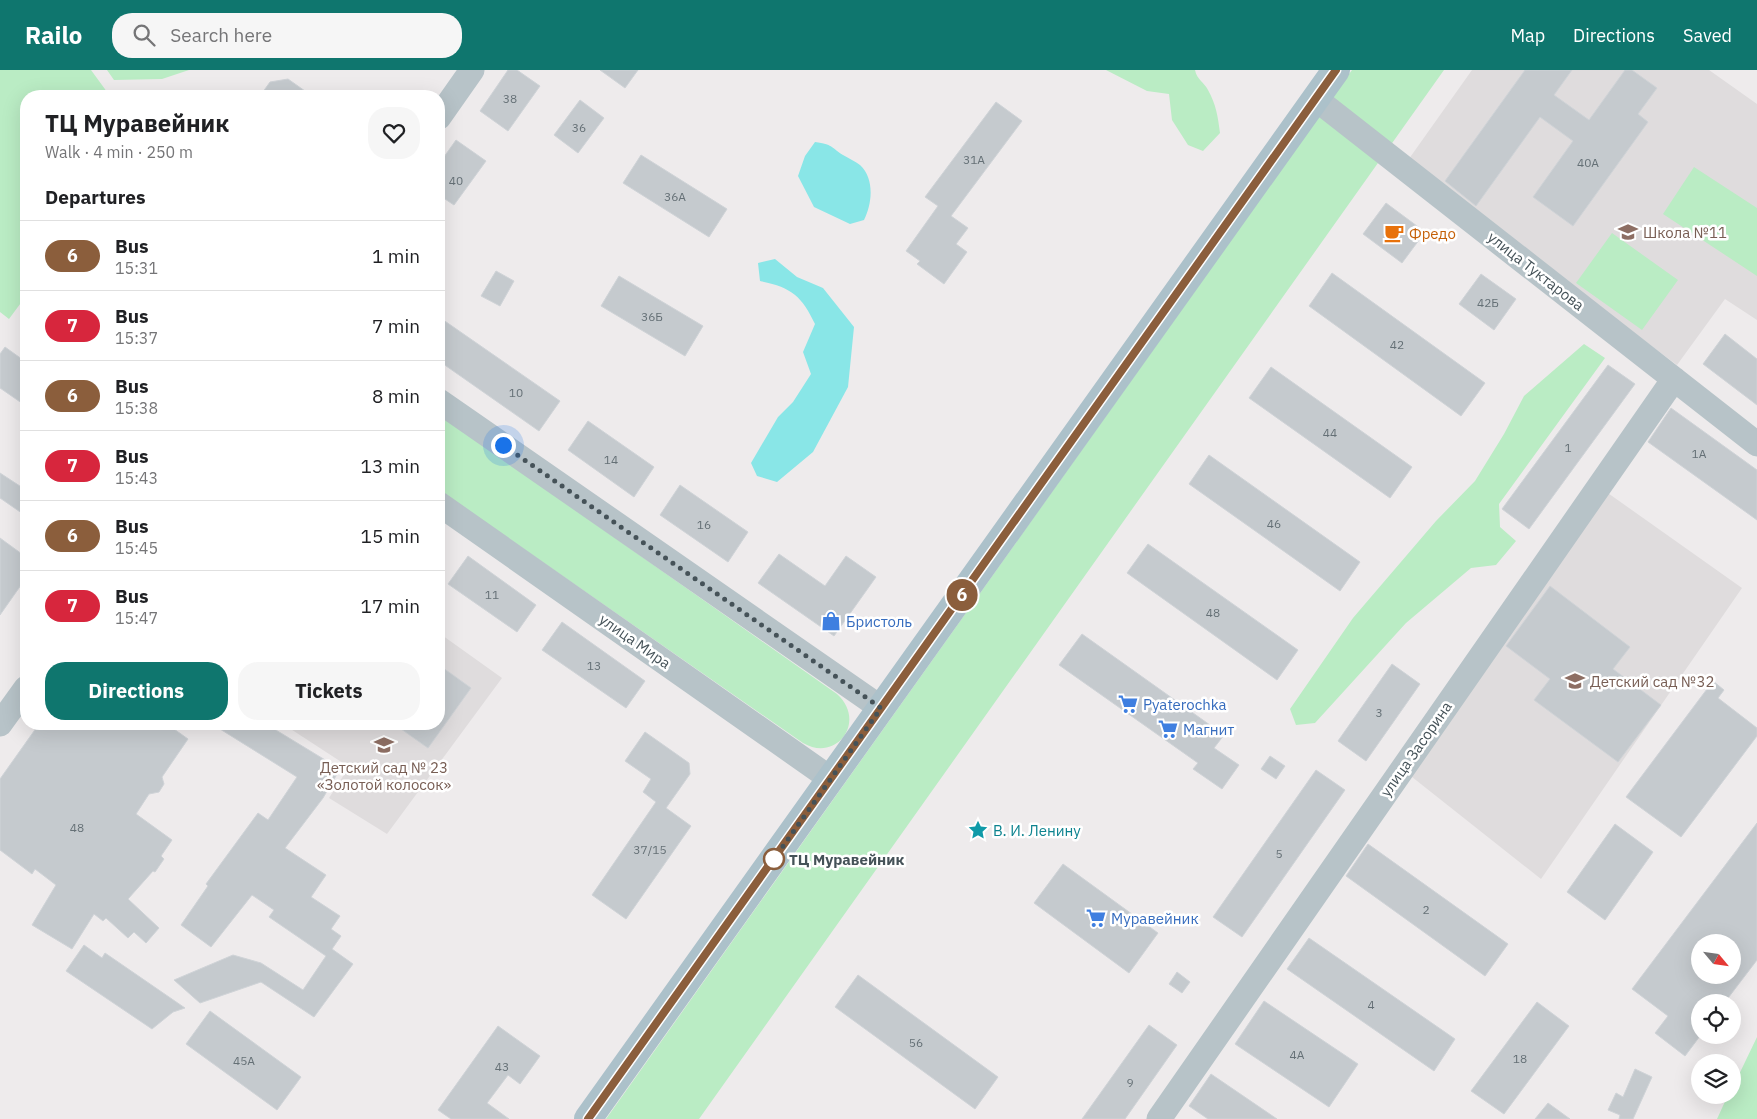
<!DOCTYPE html>
<meta charset="utf-8">
<style>
:root{--surface:#fff;--page:#f6f6f6;--text:#202124;--muted:#757577;--line:#e0e0e0;--accent:#0f766e}
body{margin:0;font-family:"IBM Plex Sans",sans-serif;background:var(--page);color:var(--text);height:100vh;display:flex;flex-direction:column;font-size:19px;white-space:nowrap}
*{box-sizing:border-box;margin:0}
p{font-size:16px;color:var(--muted)}
.icon{flex:none;width:28px;height:28px;fill:none;stroke:currentColor;stroke-width:2;stroke-linecap:round;stroke-linejoin:round}
.map{position:relative;flex:1;overflow:hidden}
.side{position:absolute;left:20px;top:20px;width:425px;height:640px;display:flex;flex-direction:column;background:var(--surface);border-radius:20px;box-shadow:0 5px 20px #0002}
.side>*{flex:none}
.badge{padding:0 10px;border-radius:16px;font-size:18px;line-height:32px}
.needle{width:32px;rotate:119deg}
.controls{position:absolute;left:1691px;top:864px;display:grid;gap:10px}
.controls a{display:grid;place-items:center;width:50px;height:50px;border-radius:50%;background:var(--surface);box-shadow:0 5px 20px #0002;font-size:25px}
.you{position:absolute;width:25px;height:25px;margin:-12px;border:4px solid #fff;border-radius:50%;background:#1a73e8;box-shadow:0 0 0 8px #1a73e833}
.map>.badge{position:absolute;translate:-50% -50%;box-shadow:0 0 0 2px #fff}
h2{padding:0 25px;font-size:19px;line-height:45px}
.round{display:grid;place-items:center;flex:none;width:52px;height:52px;border-radius:20px;background:var(--page)}
.summary{display:flex;align-items:center;justify-content:space-between;height:85px;padding:0 25px}
h1{font-size:24px;font-weight:700;line-height:38px}
.cta{display:flex;gap:10px;margin-top:auto;padding:10px 25px}
.cta a{flex:1;height:58px;border-radius:20px;background:var(--accent);color:#fff;font-size:20px;font-weight:700;line-height:58px;text-align:center}
.cta a+a{background:var(--page);color:var(--text)}
ul{padding:0;list-style:none}
li{display:flex;align-items:center;gap:15px;height:70px;padding:0 25px;border-top:1px solid var(--line)}
li div{flex:1}
li b{display:block;font-size:19px}
li em{font-style:normal}
li .badge{min-width:55px;font-weight:700;text-align:center}
header{display:flex;align-items:center;gap:30px;box-sizing:border-box;height:70px;padding:0 25px;background:var(--accent);color:#fff}
header strong{font-size:24px}
nav{display:flex;gap:28px;margin-inline-start:auto;font-size:18px}
.search{width:350px;height:45px;background:var(--page);display:flex;align-items:center;gap:12px;box-sizing:border-box;padding:0 18px;border-radius:20px;color:var(--muted);font-size:19px}
.map>svg:first-child{display:block}
</style>
<header>
<strong>Railo</strong>
<div class="search"><svg class="icon" aria-label="search" viewBox="0 0 24 24"><circle cx="10" cy="10" r="6"/><path d="M15 15l6 6"/></svg>Search here</div>
<nav><a>Map</a><a>Directions</a><a>Saved</a></nav>
</header>
<div class="map">
<svg width="1757" height="1049" viewBox="0 0 1757 1049">
<rect width="100%" height="100%" fill="#eeebec"/>
<path fill="#dfdcdd" d="M1472 0H1709L1757 34V250L1725 229 1677 295 1406 93Z
M1605 421 1742 518 1541 809 1407 703Z
M439 563 502 608 387 764 329 728 349 697 283 654H439Z"/>
<path fill="#baecc4" d="M0 0H91L110 26H26V226L9 249 0 242Z
M107 0H189L162 9 114 10Z
M1106 0H1195C1197 10 1204 12 1208 20 1216 34 1218 47 1220 63L1203 81 1188 75 1172 50 1169 24 1147 21Z
M1352 0H1444L699 1049H606Z
M1694 97 1757 138V206L1663 144Z
M1612 163 1678 210 1642 260 1576 213Z
M1584 274 1605 288 1499 434 1500 457 1516 471 1496 495 1471 498 1406 553 1315 653 1296 655 1290 639 1353 548 1436 451 1475 411 1504 364 1524 326Z
M439 344 837 624C867 651 837 693 803 673L439 420Z
M1757 967V1049H1717L1728 1025H1732L1733 1017Z"/>
<path fill="#89e6e7" d="M815 72C834 75 829 76 843 85 848 88 855 91 860 95 875 109 872 134 864 150L850 154 814 137 798 106 805 86Z
M775 189 797 207 823 218 854 257 848 317 813 382 777 412 757 406 751 393 778 347 793 332 811 304 803 282 815 254C802 226 791 217 760 211L758 193Z"/>
<path fill="#c5cace" stroke="#cfd3d7" fill-rule="evenodd" d="M508 0H517L540 16 508 61 480 41Z
M600 0H638L625 18Z
M1525 0H1572L1554 25 1589 50 1625 0H1632L1657 18 1638 44 1648 52 1573 156 1533 127 1573 71 1540 47 1476 136 1445 111Z
M288 9 312 26H260L270 12Z
M580 30 604 48 578 83 554 65Z
M996 32 1022 51 951 146 968 158 956 174 967 182 944 214 917 194 920 191 906 181 938 136 925 127Z
M456 70 486 91 454 135 439 125V94Z
M641 85 727 139 709 167 623 113Z
M1386 133 1425 162 1402 193 1363 164Z
M496 201 514 211 500 236 481 226Z
M1332 203 1485 313 1461 346 1309 236Z
M1481 204 1516 229 1494 260 1459 234Z
M619 206 703 256 685 286 601 236Z
M439 247 560 331 539 361 439 291Z
M1725 264 1757 289V335L1703 294Z
M5 277 26 292V336L0 318V284Z
M1608 295 1635 314 1529 459 1502 439Z
M1271 297 1412 397 1390 428 1249 328Z
M1671 338 1757 400V450L1648 372Z
M588 351 654 397 634 427 568 380Z
M1209 385 1360 492 1340 521 1189 414Z
M0 403 26 420V446L0 428Z
M680 415 748 462 728 492 660 445Z
M0 468 26 487V508L0 545Z
M1148 474 1298 580 1277 610 1127 503Z
M779 484 825 516 846 486 876 507 834 566 758 513Z
M468 486 536 535 517 562 448 514Z
M1550 516 1630 577 1613 599 1661 635 1618 692 1534 630 1550 609 1506 576Z
M562 552 645 611 626 638 542 580Z
M1082 564 1224 665 1214 678 1239 695 1222 719 1193 699 1198 693 1059 595Z
M1392 594 1420 614 1366 691 1338 671Z
M439 595 471 618 428 678 394 654H439Z
M1713 611 1724 620 1718 628 1757 658V666L1681 767 1626 727Z
M39 654H167L188 669 162 707 164 714 159 722 149 724 136 744 172 770 161 786 164 789 155 802 153 801 128 829 159 858 146 873 134 862 128 868 106 848 103 851 94 844 72 879 32 855 56 815 35 799 32 804 0 780V709Z
M212 654H266L340 699 323 728 285 778 326 805 311 827 340 846 331 859 341 866 332 879 353 894 314 947 261 912 200 933 174 910 233 885 261 893 303 920 326 886 269 847 274 840 252 825 211 877 181 855 208 816 206 814 258 743 268 750 297 707Z
M645 662 689 693 690 704 666 738 691 756 626 849 592 825 656 732 643 722 651 709 625 691Z
M1270 686 1285 696 1276 709 1261 699Z
M1316 700 1345 720 1242 867 1213 847Z
M1757 753V890L1725 932H1700V966L1685 986 1655 963 1668 946 1632 919ZM1700 872H1732V905H1700Z
M1615 754 1653 782 1605 850 1567 822Z
M1368 774 1508 874 1485 906 1346 806Z
M1063 794 1158 863 1129 903 1034 833Z
M1309 868 1455 969 1434 1001 1287 899Z
M84 875 102 888 105 883 185 938 173 942 152 959 66 901Z
M1177 902 1190 912 1182 923 1169 914Z
M858 905 998 1007 975 1039 835 937Z
M1264 931 1358 994 1329 1037 1235 974Z
M1537 932 1569 956 1504 1044 1471 1021Z
M210 941 301 1007 277 1040 186 974Z
M1149 955 1177 975 1125 1049H1082Z
M498 956 540 986 520 1014 508 1005 487 1033 509 1049H451L438 1040Z
M1635 999 1652 1007 1633 1049H1619L1620 1045 1608 1040 1616 1023 1623 1027Z
M1211 1004 1277 1049H1208L1189 1036Z
M1548 1033 1570 1049H1535Z"/>
<g fill="none" stroke-linecap="round" stroke-linejoin="round">
<path stroke="#b7c3c8" stroke-width="25" d="M1316 29 1757 374
M439 47 472 0
M439 331 881 638
M439 434 831 709
M0 654 26 618
M1159 1049 1674 309"/>
<path stroke="#acc1ca" stroke-width="28" d="M588 1049 1336 0"/>
</g>
<g fill="none" stroke-linecap="round" stroke-linejoin="round">
<defs>
<path id="line" d="M588 1049 1336 0"/>
</defs>
<use href="#line" stroke="#fff" stroke-width="11"/>
<use href="#line" stroke="#8b5e3c" stroke-width="8"/>
<path stroke="#455258" stroke-width="5" stroke-dasharray="0 9" d="M503 375 881 638 774 789"/>
</g>
<defs>
<symbol id="school-bare" viewBox="-9 -9 18 18"><path d="M0-5L7-2L0 1L-7-2ZM-4 1L0 2.5L4 1V4Q0 6-4 4Z" fill="#8d6e63" stroke="#fff" stroke-width="2.5" paint-order="stroke"/></symbol>
<symbol id="cafe-bare" viewBox="-9 -9 18 18"><path d="M-5.5-4.5H6V0H3Q3 3.5 0 3.5H-2.5Q-5.5 3.5-5.5 0ZM3-3.2v2h1.7v-2ZM-6 4.5H4V6H-6Z" fill="#e8710a" stroke="#fff" stroke-width="2.5" paint-order="stroke"/></symbol>
<symbol id="shop-bare" viewBox="-9 -9 18 18"><path d="M-5-2.5h2.3a2.7 3.5 0 0 1 5.4 0H5L5.5 6h-11ZM-1.5-2.5h3a1.5 2.3 0 0 0-3 0Z" fill="#3f7fe0" stroke="#fff" stroke-width="2.5" paint-order="stroke"/></symbol>
<symbol id="supermarket-bare" viewBox="-9 -9 18 18"><path d="M-6-5.5h2.5l.6 2H6L4.5 2H-2.5L-4.4-4H-6ZM-1.5 3.2a1.3 1.3 0 1 0 .1 0ZM3 3.2a1.3 1.3 0 1 0 .1 0Z" fill="#3f7fe0" stroke="#fff" stroke-width="2.5" paint-order="stroke"/></symbol>
<symbol id="sight-bare" viewBox="-9 -9 18 18"><path d="M0-6L1.8-2.2L6-1.7L2.9 1.2L3.7 5.4L0 3.3L-3.7 5.4L-2.9 1.2L-6-1.7L-1.8-2.2Z" fill="#0f9aa8" stroke="#fff" stroke-width="2.5" paint-order="stroke"/></symbol>
</defs>
<g fill-rule="evenodd">
<use href="#school-bare" x="1614" y="148" width="28" height="28"/>
<use href="#cafe-bare" x="1380" y="149" width="28" height="28"/>
<use href="#shop-bare" x="817" y="537" width="28" height="28"/>
<use href="#school-bare" x="1561" y="597" width="28" height="28"/>
<use href="#supermarket-bare" x="1114" y="620" width="28" height="28"/>
<use href="#supermarket-bare" x="1154" y="645" width="28" height="28"/>
<use href="#school-bare" x="370" y="661" width="28" height="28"/>
<use href="#sight-bare" x="964" y="746" width="28" height="28"/>
<use href="#supermarket-bare" x="1082" y="834" width="28" height="28"/>
</g>
<circle fill="#fff" stroke="#8b5e3c" stroke-width="2.5" cx="774" cy="789" r="10"/>
<g text-anchor="middle" dominant-baseline="central" stroke-width="5" stroke-linejoin="round" paint-order="stroke">
<g font-size="12" fill="#657076">
<text x="510" y="28">38</text>
<text x="579" y="57">36</text>
<text x="974" y="89">31А</text>
<text x="1588" y="92">40А</text>
<text x="456" y="110">40</text>
<text x="675" y="126">36А</text>
<text x="1488" y="232">42Б</text>
<text x="652" y="246">36Б</text>
<text x="1397" y="274">42</text>
<text x="516" y="322">10</text>
<text x="1330" y="362">44</text>
<text x="1568" y="377">1</text>
<text x="1699" y="383">1А</text>
<text x="611" y="389">14</text>
<text x="1274" y="453">46</text>
<text x="704" y="454">16</text>
<text x="492" y="524">11</text>
<text x="1213" y="542">48</text>
<text x="594" y="595">13</text>
<text x="1379" y="642">3</text>
<text x="77" y="757">48</text>
<text x="650" y="779">37/15</text>
<text x="1279" y="783">5</text>
<text x="1426" y="839">2</text>
<text x="1371" y="934">4</text>
<text x="916" y="972">56</text>
<text x="1297" y="984">4А</text>
<text x="1520" y="988">18</text>
<text x="244" y="990">45А</text>
<text x="502" y="996">43</text>
<text x="1130" y="1012">9</text>
</g>
<g font-size="15" fill="#785e54" stroke="#fff" text-anchor="start">
<text x="1643" y="162">Школа №11</text>
<text x="1590" y="611">Детский сад №32</text>
<text x="384" y="697" text-anchor="middle">Детский сад № 23<tspan x="384" dy="17">«Золотой колосок»</tspan></text>
</g>
<g font-size="15" fill="#c56008" stroke="#fff" text-anchor="start">
<text x="1409" y="163">Фредо</text>
</g>
<g font-size="15" fill="#455258" stroke="#fff">
<text transform="translate(1536 201) rotate(38)">улица Туктарова</text>
<text transform="translate(635 571) rotate(35)">улица Мира</text>
<text transform="translate(1416 679) rotate(-55)">улица Засорина</text>
</g>
<g font-size="15" fill="#366cbe" stroke="#fff" text-anchor="start">
<text x="846" y="551">Бристоль</text>
<text x="1143" y="634">Pyaterochka</text>
<text x="1183" y="659">Магнит</text>
<text x="1111" y="848">Муравейник</text>
</g>
<g font-size="15" fill="#0d838f" stroke="#fff" text-anchor="start">
<text x="993" y="760">В. И. Ленину</text>
</g>
<g font-size="15" font-weight="bold" fill="#455258" stroke="#fff" text-anchor="start">
<text x="789" y="789">ТЦ Муравейник</text>
</g>
</g>
</svg>
<div class="controls">
<a><svg class="needle" viewBox="-14 -14 28 28"><path d="M0-13l5 13h-10z" fill="#e53935"/><path d="M0 13l5-13h-10z" fill="#757577"/></svg></a>
<a><svg class="icon" aria-label="locate" viewBox="0 0 24 24"><circle cx="12" cy="12" r="6"/><path d="M12 2v4M12 18v4M2 12h4M18 12h4"/></svg></a>
<a><svg class="icon" aria-label="layers" viewBox="0 0 24 24"><path d="M12 4l9 5-9 5-9-5zM3 14l9 5 9-5"/></svg></a>
</div>
<div class="you" style="left:503px;top:375px"></div>
<b class="badge" style="left:962px;top:525px;background:#8b5e3c;color:#fff">6</b>
<section class="side">
<div class="summary"><div><h1>ТЦ Муравейник</h1><p>Walk · 4 min · 250 m</p></div><a class="round"><svg class="icon" aria-label="heart" viewBox="0 0 24 24"><path d="M12 20l-8-8c-3-5 5-10 8-4 3-6 11-1 8 4z"/></svg></a></div>
<h2>Departures</h2>
<ul>
<li><span class="badge" style="background:#8b5e3c;color:#fff">6</span><div><b>Bus</b><p>15:31</p></div><em>1 min</em></li>
<li><span class="badge" style="background:#d7263d;color:#fff">7</span><div><b>Bus</b><p>15:37</p></div><em>7 min</em></li>
<li><span class="badge" style="background:#8b5e3c;color:#fff">6</span><div><b>Bus</b><p>15:38</p></div><em>8 min</em></li>
<li><span class="badge" style="background:#d7263d;color:#fff">7</span><div><b>Bus</b><p>15:43</p></div><em>13 min</em></li>
<li><span class="badge" style="background:#8b5e3c;color:#fff">6</span><div><b>Bus</b><p>15:45</p></div><em>15 min</em></li>
<li><span class="badge" style="background:#d7263d;color:#fff">7</span><div><b>Bus</b><p>15:47</p></div><em>17 min</em></li>
</ul>
<div class="cta"><a>Directions</a><a>Tickets</a></div>
</section>
</div>
